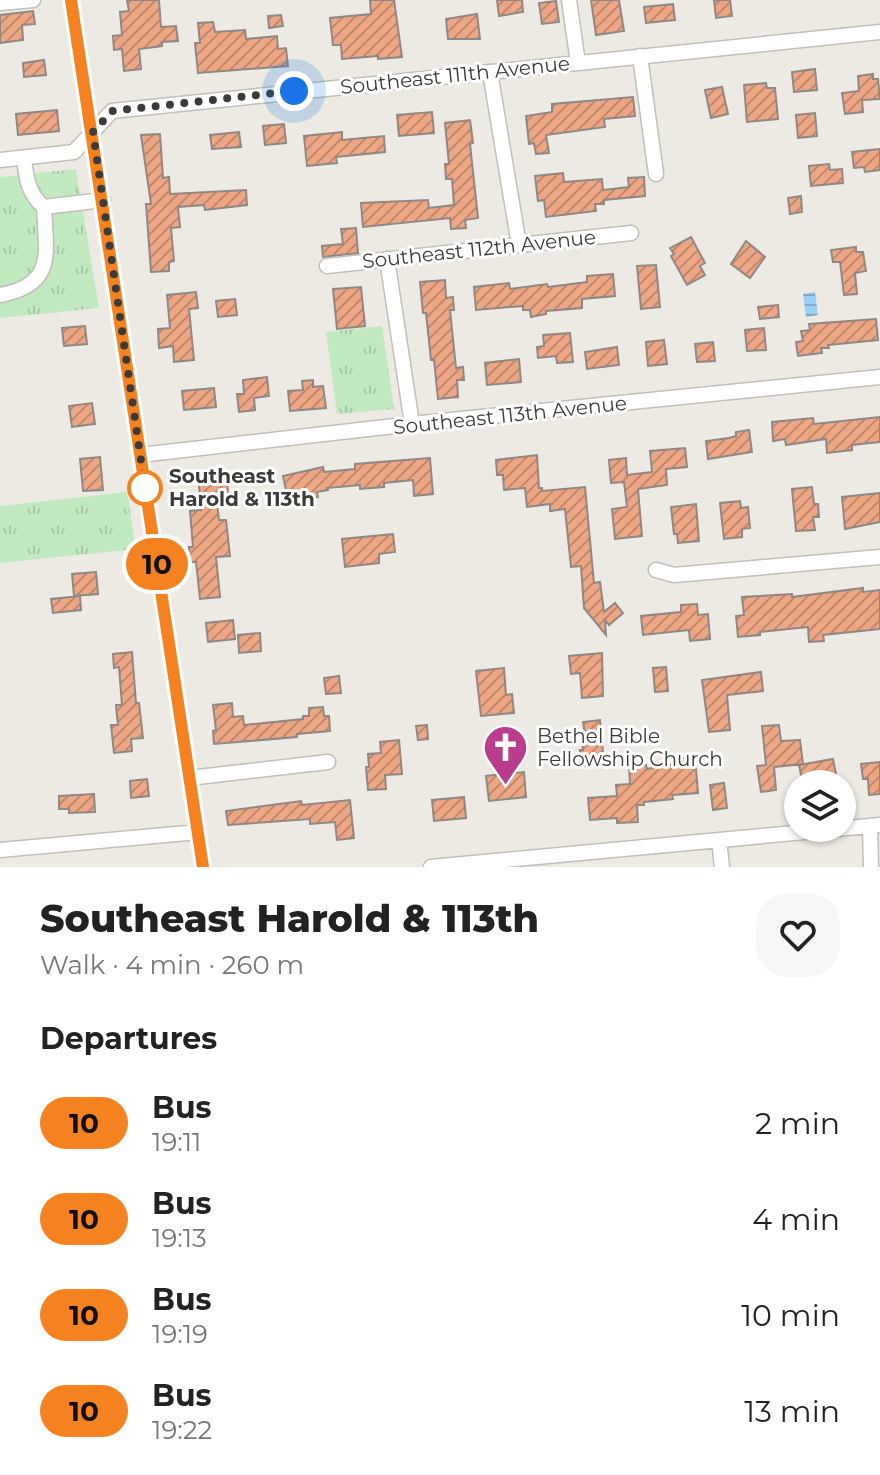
<!DOCTYPE html>
<meta charset="utf-8">
<style>
:root{--surface:#fff;--page:#f6f6f6;--text:#222;--muted:#767676}
body{margin:0;font-family:Montserrat,sans-serif;background:var(--page);color:var(--text);height:100vh;display:flex;flex-direction:column;font-size:30px;white-space:nowrap}
*{box-sizing:border-box;margin:0}
p{font-size:26px;color:var(--muted)}
.icon{flex:none;width:44px;height:44px;fill:none;stroke:currentColor;stroke-width:2;stroke-linecap:round;stroke-linejoin:round}
.map{position:relative;height:867px;overflow:hidden}
.panel{display:flex;flex-direction:column;background:var(--surface);flex:1}
.panel>*{flex:none}
.badge{padding:0 16px;border-radius:26px;font-size:28px;line-height:52px}
.tools{position:absolute;left:784px;top:770px;display:grid;gap:16px}
.tools a{display:grid;place-items:center;width:72px;height:72px;border-radius:50%;background:var(--surface);box-shadow:0 2px 6px #0004;font-size:40px}
.you{position:absolute;width:40px;height:40px;margin:-20px;border:6px solid #fff;border-radius:50%;background:#1a73e8;box-shadow:0 0 0 12px #1a73e833}
.map>.badge{position:absolute;translate:-50% -50%;box-shadow:0 0 0 4px #fff}
h2{padding:0 40px;font-size:30px;line-height:72px}
.round{display:grid;place-items:center;flex:none;width:84px;height:84px;border-radius:32px;background:var(--page)}
.head{display:flex;align-items:center;justify-content:space-between;height:136px;padding:0 40px}
h1{font-size:38px;font-weight:800;line-height:60px}
ul{padding:0;list-style:none}
li{display:flex;align-items:center;gap:24px;height:96px;padding:0 40px}
li div{flex:1}
li b{display:block;font-size:30px}
li em{font-style:normal}
li .badge{min-width:88px;font-weight:700;text-align:center}
.map>svg:first-child{display:block}
</style>
<div class="map">
<svg width="880" height="867" viewBox="0 0 880 867">
<defs>
<pattern id="grass-tufts" width="24" height="20" patternUnits="userSpaceOnUse" patternTransform="scale(2)"><rect width="24" height="20" fill="#c1e9c0"/><path d="M3 7l-1-3M5 7V3M7 7l1-3M15 17l-1-3M17 17v-4M19 17l1-3" fill="none" stroke="#a7c9a6"/></pattern>
<pattern id="water-rules" width="6" height="5" patternUnits="userSpaceOnUse" patternTransform="scale(2)"><rect width="6" height="5" fill="#9bcff6"/><path d="M0 2.5h6" fill="none" stroke="#80a9c8"/></pattern>
<pattern id="building-hatch" width="6" height="6" patternUnits="userSpaceOnUse" patternTransform="scale(2)"><rect width="6" height="6" fill="#eea784"/><path d="M-1 1l2-2M0 6l6-6M5 7l2-2" fill="none" stroke="#c2896d"/></pattern>
</defs>
<rect width="100%" height="100%" fill="#eceae3"/>
<path fill="url(#grass-tufts)" d="M76 169 99 308 0 318V177Z
M382 326 394 409 337 414 326 332Z
M127 492 136 549 0 563V506Z"/>
<path fill="url(#water-rules)" d="M815 292 818 315 806 317 803 294Z"/>
<path fill="url(#building-hatch)" stroke="#8f8884" stroke-width="2" d="M127 0H159L161 27 176 26 178 41 162 42V46L139 49 141 69 124 71 122 49 114 50 113 36 122 35 120 12 129 11Z
M370 0H394L402 57 378 59V56L342 59 341 45H333L330 18 371 14Z
M497 0H522L523 12 499 16Z
M591 0H619L624 31 596 35Z
M714 0H730L732 16 716 18Z
M556 1 559 22 542 24 539 3Z
M673 4 675 20 646 23 644 7Z
M33 11 35 24 22 25 23 40 0 43V15Z
M477 14 480 39H448L446 19Z
M281 15 283 26 269 28 268 16Z
M213 22 215 32 245 30 246 39 277 36 278 49 286 48 288 66 198 73 195 43H200L198 23Z
M44 60 46 75 24 77 23 63Z
M815 69 817 90 794 92 792 72Z
M873 74V79H878L880 99 862 100 863 112 845 114 842 93 859 91 858 76Z
M766 83 767 88H775L778 119 747 122 744 85Z
M722 87 728 114 711 118 705 90Z
M633 97 635 116 604 119 605 127 546 135 549 153 536 154 534 143 529 144 526 116 552 112V104Z
M57 110 59 131 18 135 16 114Z
M432 112 434 133 399 136 397 115Z
M815 113 817 136 798 138 796 115Z
M470 120 473 143 470 144 478 218 465 220 466 228 451 229 450 218 363 227 361 203 428 200 429 208 454 205 452 179H446L445 164H449L445 123Z
M284 124 286 143 265 145 263 126Z
M239 132 241 147 212 149 210 135Z
M342 132V140L384 136 385 152 336 157 337 163 307 166 304 136Z
M160 134 163 178 169 177 170 194 246 190 247 205 205 210 204 205 178 207 180 227 171 228 174 261 169 262V271L151 272 146 204H151L141 135Z
M880 149V170L865 172 864 167 854 168 852 152Z
M829 164 830 170 842 169 843 183 811 186 809 166Z
M563 173 564 182 602 179 603 190 629 187 628 178 644 177 645 196 604 200V204H595L596 211 546 217 544 200 538 201 535 176Z
M801 196 802 212 790 214 788 198Z
M356 228 358 253 323 257 322 246 343 244 341 229Z
M691 237 705 263 700 266 705 275 687 285 671 256 674 254 670 248Z
M746 241 765 257 750 278 731 264Z
M856 247V252H863L866 271 855 273 857 294 844 295 840 262H833L831 250Z
M656 265 660 307 641 309 637 266Z
M613 274 615 296 582 299V308L546 311V314L531 317 530 310H523V306L476 310 474 287 509 283 510 289 547 284 548 287 587 282V276Z
M445 280 446 298 453 297 454 310H450L456 368 463 367 464 380H457L458 397 438 399 434 360H431L426 313H423L420 282Z
M361 287 365 326 337 329 333 289Z
M196 292 198 308 189 309 194 360 174 362 173 346 159 348 158 329 170 328 167 295Z
M235 299 237 315 218 317 216 301Z
M778 305 779 317 760 319 758 307Z
M876 319 878 340 828 345 829 348H821L822 353 798 356 796 342 803 341 801 331 810 330 809 324Z
M85 326 87 344 64 346 62 328Z
M764 328 766 350 747 351 745 330Z
M570 333 573 362 557 363 556 356 538 358 537 347 544 346 543 335Z
M664 340 667 364 648 366 646 342Z
M713 342 715 361 697 362 695 344Z
M617 347 619 365 587 369 585 352Z
M519 359 521 382 487 385 485 363Z
M267 377 269 396 254 398 255 410 239 412 237 394H244L243 380Z
M313 380V387L323 386 326 408 290 411 288 391 303 390 302 381Z
M214 388 216 407 184 410 182 391Z
M92 403 95 424 72 427 69 406Z
M880 417V442L852 445V450L827 453 826 439 786 445 785 439 773 441 772 422 813 418 814 424Z
M749 430 752 452 708 459 706 441 729 438 736 436V432Z
M685 448 687 467 666 469 667 485 638 489 642 536 615 539 612 509 627 507 624 482 611 483 609 460 626 458 627 475 652 472 650 451Z
M537 455 539 488H542V491L585 487 594 583 600 582 604 612 615 603 623 613 609 625 605 620 606 635 584 608 581 566 571 567 565 509 550 511V504L527 507 525 488 504 490 503 475H497L496 460Z
M100 457 103 490 83 491 80 459Z
M430 458 433 494 414 496 413 480 384 483V487L360 489V485L327 488 328 490 317 492 318 497 302 501 300 492 287 495 283 476 323 467 324 472 355 469V464Z
M226 471 228 493 216 494 219 520H226L230 556 216 557 220 597 200 599 196 562H190L189 547H193L190 511 201 510 198 474Z
M812 487 814 504H818L819 517H813L815 530 796 531 792 489Z
M880 493V522L845 529 842 497Z
M740 501 741 508 748 507 750 528 742 529V537L724 539 720 503Z
M696 504 699 541 678 543 677 534H674L671 507Z
M393 534 395 552 379 554V563L345 567 342 539Z
M96 572 98 594 74 596 72 574Z
M863 588V592L880 590V629L823 635 824 641 809 642 808 627 760 632V635L738 637 736 616 744 615 742 597 792 594V597Z
M80 596 81 610 53 613 51 599Z
M697 604 698 615 708 614 710 639 690 641 689 630 643 635 641 616 681 612V605Z
M233 620 235 639 208 642 206 623Z
M260 633 261 651 239 653 238 635Z
M132 652 136 703H139L143 738 131 739 132 751 114 753 111 725H118L116 705H122L119 667 114 668 113 654Z
M602 653 603 696 582 698 580 673 571 674 569 656Z
M666 667 668 691 655 692 653 668Z
M504 668 506 695 512 694 514 713 481 716 476 671Z
M761 672 763 691 727 695 730 730 709 732 702 680Z
M339 676 341 693 326 694 324 678Z
M232 703 233 717 243 716 244 725 303 719V716H309V708L323 707 324 716H329L330 731 297 734V737L214 744 213 731 216 730 213 705Z
M600 720 603 752 599 753 600 764 582 766 580 750H583L581 735H585L583 722Z
M427 725 428 739 418 740 416 726Z
M779 725 781 741 800 740 803 764 774 767 776 790 761 792 757 766 766 765 762 726Z
M399 740 402 774 385 775 386 789 368 790 366 767H369L368 754 381 753 380 742Z
M695 757 698 793 672 795 673 799 644 802V805H637L638 822 617 823V818L590 820 588 798 617 796 616 785 630 784 629 767 646 765 647 769 677 763V759Z
M833 759 838 784H803L799 765Z
M880 762V794L869 795 868 779H863L861 764Z
M524 772 526 797 489 801 486 776Z
M147 779 149 796 131 798 130 781Z
M724 783 727 808 713 810 710 785Z
M94 794 95 812 69 813V809H59V796Z
M464 797 466 818 434 821 432 800Z
M350 800 354 838 337 840 335 822 310 824V819L228 825 226 811 301 801 302 805Z"/>
<g fill="none" stroke-linecap="round" stroke-linejoin="round">
<defs>
<path id="minor" d="M71 0 203 867
M569 0 578 63
M0 3 33 0
M640 56 656 174
M490 72 519 245
M24 158C26 177 28 194 44 207L103 200
M0 160 74 152 112 111 880 32
M387 259 412 424
M327 266 631 233
M0 295C56 285 46 253 44 207
M140 455 412 424 880 377
M656 570 674 575 880 557
M189 778 328 762
M870 826 871 867
M719 840 722 867
M0 850 198 832
M431 867 880 825"/>
</defs>
<use href="#minor" stroke="#c1bfb8" stroke-width="17"/>
<use href="#minor" stroke="#fff" stroke-width="14"/>
</g>
<g fill="none" stroke-linecap="round" stroke-linejoin="round">
<defs>
<path id="line" d="M71 0 203 867"/>
</defs>
<use href="#line" stroke="#fff" stroke-width="18"/>
<use href="#line" stroke="#f58220" stroke-width="12"/>
<path stroke="#3c3b38" stroke-width="8" stroke-dasharray="0 14.4" d="M145 488 93 132 112 111 294 91"/>
</g>
<defs>
<symbol id="church-pin" viewBox="-11 -11 22 30"><path d="M0 17L-7.5 6A9.5 9.5 0 1 1 7.5 6Z" fill="#ba3d8d" stroke="#fff"/><path d="M-1.2-6h2.4v3.5h3.3v2.4h-3.3V6h-2.4V-.1h-3.3v-2.4h3.3Z" fill="#fff"/></symbol>
</defs>
<g fill-rule="evenodd">
<use href="#church-pin" x="480" y="722" width="51" height="69"/>
</g>
<circle fill="#fff" stroke="#f58220" stroke-width="4" cx="145" cy="488" r="16"/>
<g text-anchor="middle" dominant-baseline="central" stroke-width="6" stroke-linejoin="round" paint-order="stroke">
<g font-size="20" fill="#3c3b38" stroke="#fff">
<text transform="translate(455 75) rotate(-6)">Southeast 111th Avenue</text>
<text transform="translate(479 249) rotate(-6)">Southeast 112th Avenue</text>
<text transform="translate(510 415) rotate(-6)">Southeast 113th Avenue</text>
</g>
<g font-size="20" font-weight="bold" fill="#3c3b38" stroke="#fff" text-anchor="start">
<text x="169" y="476">Southeast<tspan x="169" dy="23">Harold &amp; 113th</tspan></text>
</g>
<g font-size="20" fill="#3c3b38" stroke="#fff" text-anchor="start">
<text x="537" y="736">Bethel Bible<tspan x="537" dy="23">Fellowship Church</tspan></text>
</g>
</g>
</svg>
<div class="tools">
<a><svg class="icon" aria-label="layers" viewBox="0 0 24 24"><path d="M12 4l9 5-9 5-9-5zM3 14l9 5 9-5"/></svg></a>
</div>
<div class="you" style="left:294px;top:91px"></div>
<b class="badge" style="left:157px;top:564px;background:#f58220;color:#111">10</b>
</div>
<section class="panel">
<div class="head"><div><h1>Southeast Harold &amp; 113th</h1><p>Walk · 4 min · 260 m</p></div><a class="round"><svg class="icon" aria-label="heart" viewBox="0 0 24 24"><path d="M12 20l-8-8c-3-5 5-10 8-4 3-6 11-1 8 4z"/></svg></a></div>
<h2>Departures</h2>
<ul>
<li><span class="badge" style="background:#f58220;color:#111">10</span><div><b>Bus</b><p>19:11</p></div><em>2 min</em></li>
<li><span class="badge" style="background:#f58220;color:#111">10</span><div><b>Bus</b><p>19:13</p></div><em>4 min</em></li>
<li><span class="badge" style="background:#f58220;color:#111">10</span><div><b>Bus</b><p>19:19</p></div><em>10 min</em></li>
<li><span class="badge" style="background:#f58220;color:#111">10</span><div><b>Bus</b><p>19:22</p></div><em>13 min</em></li>
</ul>
</section>
